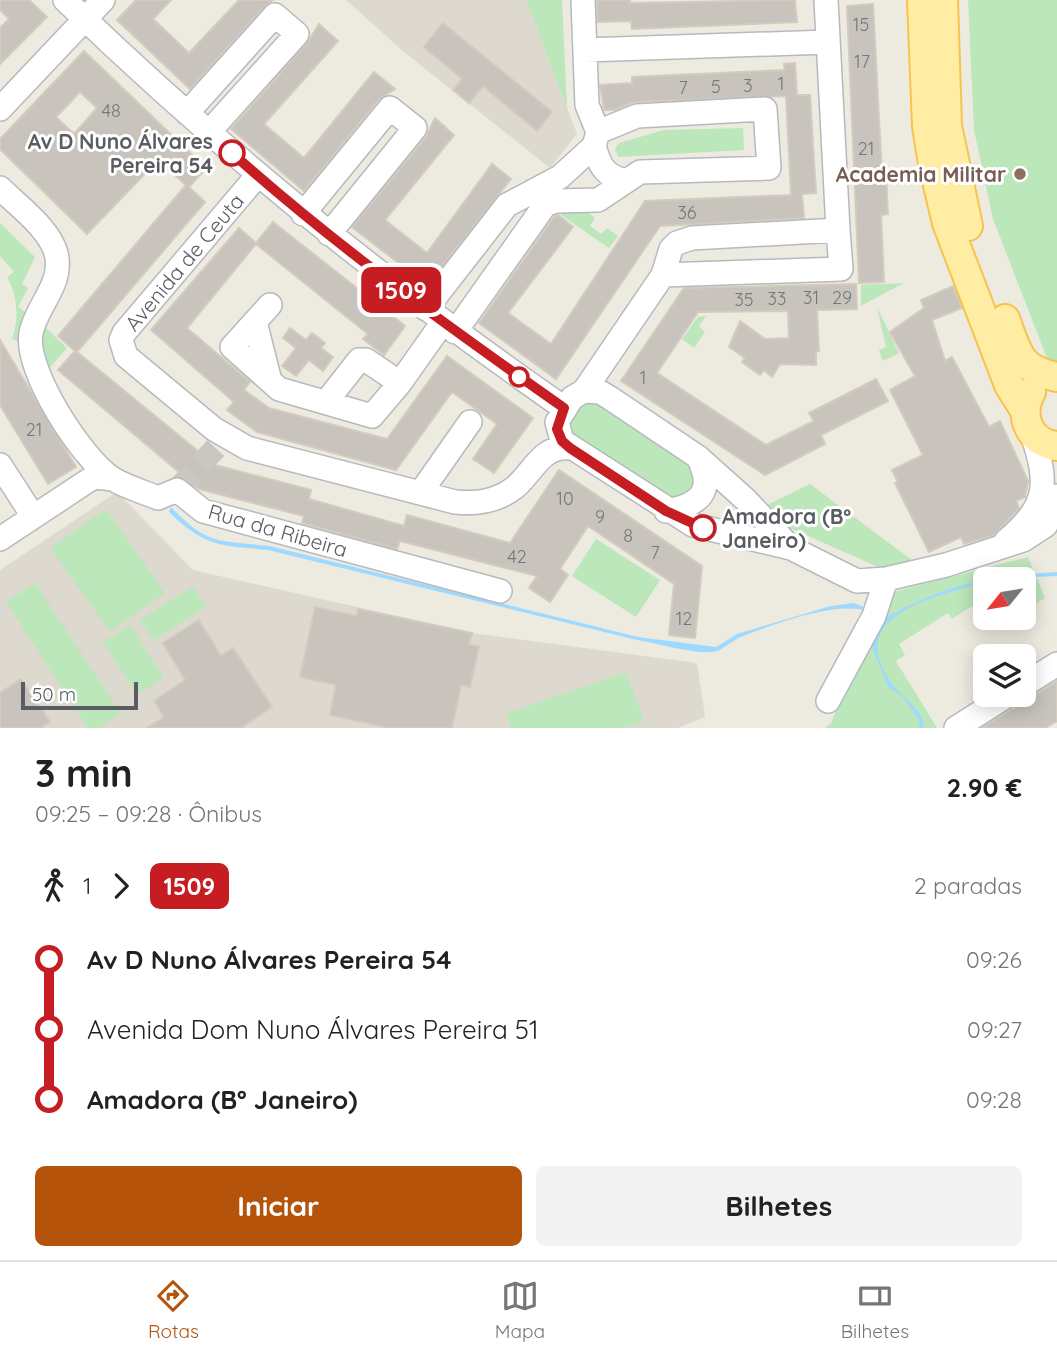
<!DOCTYPE html>
<html lang="pt">
<meta charset="utf-8">
<style>
:root{--surface:#fff;--page:#f2f2f2;--text:#222;--muted:#767676;--line:#e0e0e0;--accent:#b45309}
body{margin:0;font-family:Quicksand,sans-serif;background:var(--page);color:var(--text);height:100vh;display:flex;flex-direction:column;font-size:26px;white-space:nowrap}
*{box-sizing:border-box;margin:0}
p{font-size:23px;color:var(--muted)}
.icon{flex:none;width:38px;height:38px;fill:none;stroke:currentColor;stroke-width:2;stroke-linecap:round;stroke-linejoin:round}
.map{position:relative;height:728px;overflow:hidden}
.side{display:flex;flex-direction:column;background:var(--surface);flex:1}
.side>*{flex:none}
.badge{padding:0 14px;border-radius:10px;font-size:24px;line-height:46px}
.needle{width:46px;rotate:240deg}
.controls{position:absolute;left:973px;top:567px;display:grid;gap:14px}
.controls a{display:grid;place-items:center;width:63px;height:63px;border-radius:10px;background:var(--surface);box-shadow:0 4px 18px #0003;font-size:35px}
.scale{position:absolute;left:21px;bottom:18px;width:117px;box-sizing:border-box;padding-left:7px;border:4px solid #595d62;border-top:0;font-size:19px;line-height:24px;white-space:nowrap;color:#595d62;-webkit-text-stroke:5px #fff;paint-order:stroke}
.map>.badge{position:absolute;translate:-50% -50%;box-shadow:0 0 0 4px #fff}
.legs{display:flex;align-items:center;gap:10px;height:77px;padding:0 35px;font-size:23px}
.legs p{margin-inline-start:auto}
.summary{display:flex;align-items:center;justify-content:space-between;height:119px;padding:0 35px}
h1{font-size:38px;font-weight:700;line-height:52px}
.action{display:flex;gap:14px;margin-top:auto;padding:14px 35px}
.action a{flex:1;height:80px;border-radius:10px;background:var(--accent);color:#fff;font-size:28px;font-weight:700;line-height:80px;text-align:center}
.action a+a{background:var(--page);color:var(--text)}
ul{padding:0 35px;list-style:none}
li{display:flex;align-items:center;gap:24px;height:70px;font-size:26px}
li i{display:grid;place-items:center;width:10px;height:100%;margin:0 9px;background:currentColor}
li i::after{content:'';width:18px;height:18px;margin:-9px;border:5px solid;border-radius:50%;background:var(--surface)}
li p{margin-inline-start:auto}
li:first-child i{background:linear-gradient(#0000 50%,currentColor 0)}
li:last-child i{background:linear-gradient(currentColor 50%,#0000 0)}
.tabs{display:flex;justify-content:space-around;align-items:center;height:98px;border-top:2px solid var(--line);background:var(--surface);font-size:19px;color:var(--muted)}
.tabs a{display:grid;justify-items:center;gap:4px}
.tabs .active{color:var(--accent)}
.map>svg:first-child{display:block}
</style>
<div class="map">
<svg width="1057" height="728" viewBox="0 0 1057 728">
<rect width="100%" height="100%" fill="#edeae0"/>
<path fill="#ddd9cf" d="M346 0H526L577 134 550 168 403 51Z
M117 492 193 570 472 633 697 663 705 717 678 728H0V570Z"/>
<path fill="#bce7bb" d="M526 0H562L567 108Z
M968 0H1057V368L1050 366 993 219 974 130Z
M743 128 744 150 618 157 615 149 619 143 664 130Z
M564 210H585L595 218 590 226 601 234 607 228 618 236 609 248 561 215Z
M0 223 35 257 22 284 28 288 18 307 27 313 20 343 12 338C20 319 17 295 7 277L14 272 0 256Z
M904 283 861 306V285Z
M877 307 899 353 883 361 879 350 886 347Z
M706 316 699 326 705 332 694 348 682 339 698 317Z
M44 326 67 348 47 371 40 342Z
M597 402 687 457 697 470 692 494 669 500 574 437C565 419 577 401 597 402Z
M810 484 913 561 885 570 783 525 767 505Z
M106 509 165 593 110 632 50 548Z
M596 539 660 580 636 617 572 576Z
M1028 557 1045 598 1024 611V579H985V605L975 611 972 606 952 619 948 613 899 644 905 655 896 661 937 728H825L831 723 889 593Z
M35 583 121 713 99 728H88L6 602Z
M193 586 206 607 153 641 140 620Z
M130 625 164 678 137 695 103 642Z
M626 672 644 721 623 728H511L506 714Z"/>
<path fill="#9ed9ff" d="M171 507C208 546 218 540 269 546L638 637 716 647 737 634 831 606 854 603 887 617C948 583 989 577 1057 572V576L985 579V582C939 596 843 614 890 681 901 697 922 707 924 728H920L919 720 902 696 888 687 872 647 875 633 866 611C836 601 771 625 741 637 733 640 725 648 717 651 698 656 657 643 637 640L268 550C220 545 206 548 169 512Z"/>
<path fill="#c8c4bd" stroke="#d2cbbe" stroke-width="2" fill-rule="evenodd" d="M0 0H29L47 17 0 64V28L9 19 0 10Z
M136 0H171L153 19 189 53 239 0H273L265 6 190 89 117 20Z
M597 0H630V3L795 0 797 22 632 29 631 21 598 22Z
M873 4 882 175 886 174 888 214 881 215 884 282 859 283 847 6Z
M443 23 552 112 537 131 483 86 469 103 453 90 462 79 424 47Z
M319 24 338 41 264 124 304 158 374 72 395 89 379 99 304 191 231 129 307 43Z
M84 51 206 168 189 187 205 202 77 352 215 465 311 490 309 499 404 526 407 515 510 543 559 470 702 566 695 638 669 635 674 584 588 526 560 569 568 575 550 602 529 588 537 576 400 541 397 549 302 523 304 516 199 489 58 370 75 351 58 336 186 185 158 160 87 234 0 149V139ZM80 92 97 108 74 134 56 117Z
M795 63 797 95H810L816 193 802 194 804 218 660 226 556 379 479 323 554 217 558 215 573 227 508 313 551 344 645 201 791 195 786 96 633 102 615 110H604L600 85 632 83V77L785 70 784 64Z
M435 118 454 135 385 220 427 253 492 164 511 179 427 285 352 227 426 137Z
M273 222 405 326 384 355 363 339 368 334 256 244 187 328 250 382 244 390 269 408 387 439 447 356 533 418 494 473 473 459 497 424 452 392 396 470 257 432 227 410 234 402 151 330 239 228 256 243Z
M856 284 857 309 817 310 819 351 816 352V365L780 364 772 377 764 370 760 375 742 362 745 358 729 347 740 321 765 339 789 338 788 311 698 312 657 373 766 445 814 421 809 413 876 379 888 401 821 435 825 444 765 475 621 381 684 288Z
M953 286 962 308 932 320 945 361 952 357 989 427 1000 421 1028 481 1025 497 1016 501 1019 508 994 535 964 544 961 537 929 552 895 483 898 482 892 470 923 455 890 390 915 376 890 332 924 308 921 300Z
M290 328 306 340 312 333 325 343 321 348 333 357 323 371 309 360 296 376 282 366 296 348 283 338Z
M0 340 76 467 48 484 0 405Z
M315 607 357 616 358 609 472 633 469 644 479 647 470 687 461 685 452 728H390L330 715 336 685 300 677Z
M199 620 221 656 233 648 272 707 241 728H147L164 717 154 701 185 680 163 643Z
M21 679 50 722 41 728H0V693Z
M1057 681V721L1045 728H982L1016 707 1021 699 1032 697Z"/>
<g fill="none" stroke-linecap="round" stroke-linejoin="round">
<path stroke="#c8c7c0" stroke-width="23" stroke-dasharray="23 11" stroke-linecap="butt" d="M177 490 226 437"/>
<defs>
<path id="minor" d="M65 0C220 150 387 285 564 408
M583 0 587 105 598 132
M585 50 828 42
M0 109 103 0
M187 113 275 15 297 34 208 133
M594 146C600 167 605 176 626 181
M257 176 124 333 121 340 126 356 214 429 247 448 455 502C475 504 496 502 514 488 533 473 541 445 570 448
M0 188C18 206 49 228 56 253 64 284 37 304 31 333 24 370 82 459 113 479 126 487 144 492 158 498L177 490 203 511 500 591
M303 214 390 108 415 128 329 234
M663 275 841 269 838 230
M270 305 232 347 279 389 372 416 400 383
M426 309 507 205 560 177 594 146 598 132 637 116 765 109 769 168 640 172 598 200 556 201 545 205 455 332
M255 322 270 381
M584 391 663 275 671 249 677 243 692 238 838 230 826 0
M326 402 359 360H366L400 383 443 322
M0 465 33 516
M421 492 470 422
M666 511C701 505 715 491 698 457
M0 539 89 480 96 477 113 479
M1006 541C1048 505 1049 485 1032 434
M791 548 746 500 698 457 610 398 600 392 584 391 572 398 557 422 562 441 693 525 791 548 857 581 886 579 946 565 1023 540 1046 525 1057 496
M1024 685 1057 664
M828 701 874 616 886 579
M956 728 1008 695"/>
<path id="major" d="M922 0 927 126 933 164 947 223 1009 385 1024 409
M943 0 947 126 968 226
M1005 319C1018 353 1018 369 1057 377
M1031 392C1018 415 1029 443 1057 446"/>
</defs>
<use href="#minor" stroke="#b6b9be" stroke-width="26"/>
<use href="#major" stroke="#f8c24e" stroke-width="32"/>
<use href="#minor" stroke="#fff" stroke-width="23"/>
<use href="#major" stroke="#ffeda3" stroke-width="28"/>
</g>
<g fill="none" stroke-linecap="round" stroke-linejoin="round">
<defs>
<path id="line-1" d="M232 153C336 246 450 328 564 408L557 429 562 441 570 448 666 511 703 528"/>
</defs>
<use href="#line-1" stroke="#fff" stroke-width="16"/>
<use href="#line-1" stroke="#c61d23" stroke-width="10"/>
</g>
<g fill="#fff" stroke="#c61d23" stroke-width="3.5">
<circle cx="232" cy="153" r="12"/>
<circle cx="519" cy="377" r="9"/>
<circle cx="703" cy="528" r="12"/>
</g>
<circle fill="#8d6e63" stroke="#fff" stroke-width="2.5" cx="1020" cy="174" r="7"/>
<g text-anchor="middle" dominant-baseline="central" stroke-width="6" stroke-linejoin="round" paint-order="stroke">
<g font-size="18" fill="#757779">
<text x="861" y="24">15</text>
<text x="862" y="61">17</text>
<text x="781" y="83">1</text>
<text x="748" y="85">3</text>
<text x="716" y="86">5</text>
<text x="683" y="87">7</text>
<text x="111" y="110">48</text>
<text x="866" y="148">21</text>
<text x="687" y="212">36</text>
<text x="811" y="297">31</text>
<text x="842" y="297">29</text>
<text x="777" y="298">33</text>
<text x="744" y="299">35</text>
<text x="643" y="377">1</text>
<text x="34" y="429">21</text>
<text x="565" y="498">10</text>
<text x="600" y="516">9</text>
<text x="628" y="535">8</text>
<text x="655" y="552">7</text>
<text x="517" y="556">42</text>
<text x="684" y="618">12</text>
</g>
<g font-size="21" font-weight="bold" fill="#595d62" stroke="#fff" text-anchor="end">
<text x="213" y="141">Av D Nuno Álvares<tspan x="213" dy="24">Pereira 54</tspan></text>
<text x="722" y="516" text-anchor="start">Amadora (Bº<tspan x="722" dy="24">Janeiro)</tspan></text>
</g>
<g font-size="21" font-weight="bold" fill="#785e54" stroke="#fff" text-anchor="end">
<text x="1006" y="174">Academia Militar</text>
</g>
<g font-size="21" fill="#595d62" stroke="#fff">
<text transform="translate(184 262) rotate(-50)">Avenida de Ceuta</text>
<text transform="translate(278 530) rotate(16)">Rua da Ribeira</text>
</g>
</g>
</svg>
<div class="controls">
<a><svg class="needle" viewBox="-14 -14 28 28"><path d="M0-13l5 13h-10z" fill="#e53935"/><path d="M0 13l5-13h-10z" fill="#767676"/></svg></a>
<a><svg class="icon" aria-label="layers" viewBox="0 0 24 24"><path d="M12 4l9 5-9 5-9-5zM3 14l9 5 9-5"/></svg></a>
</div>
<div class="scale">50 m</div>
<b class="badge" style="left:401px;top:290px;background:#c61d23;color:#fff">1509</b>
</div>
<section class="side">
<div class="summary"><div><h1>3 min</h1><p>09:25 – 09:28 · Ônibus</p></div><b>2.90 €</b></div>
<div class="legs"><svg class="icon" aria-label="walk" viewBox="0 0 24 24"><circle cx="13" cy="4" r="2"/><path d="M13 8l-2 6 4 7M11 14l-3 7M7 12l3-4h3l4 4"/></svg>1<svg class="icon" aria-label="forward" viewBox="0 0 24 24"><path d="M9 5l7 7-7 7"/></svg><b class="badge" style="background:#c61d23;color:#fff">1509</b><p>2 paradas</p></div>
<ul>
<li><i style="color:#c61d23"></i><b>Av D Nuno Álvares Pereira 54</b><p>09:26</p></li>
<li><i style="color:#c61d23"></i><span>Avenida Dom Nuno Álvares Pereira 51</span><p>09:27</p></li>
<li><i style="color:#c61d23"></i><b>Amadora (Bº Janeiro)</b><p>09:28</p></li>
</ul>
<div class="action"><a>Iniciar</a><a>Bilhetes</a></div>
</section>
<nav class="tabs">
<a class="active"><svg class="icon" aria-label="directions" viewBox="0 0 24 24"><path d="M12 3l9 9-9 9-9-9zM9 14v-3h6M13 9l2 2-2 2"/></svg>Rotas</a>
<a><svg class="icon" aria-label="map" viewBox="0 0 24 24"><path d="M3 6l6-2 6 2 6-2v14l-6 2-6-2-6 2zM9 4v14M15 6v14"/></svg>Mapa</a>
<a><svg class="icon" aria-label="tickets" viewBox="0 0 24 24"><path d="M3 7h18v10H3zM15 7v10"/></svg>Bilhetes</a>
</nav>
